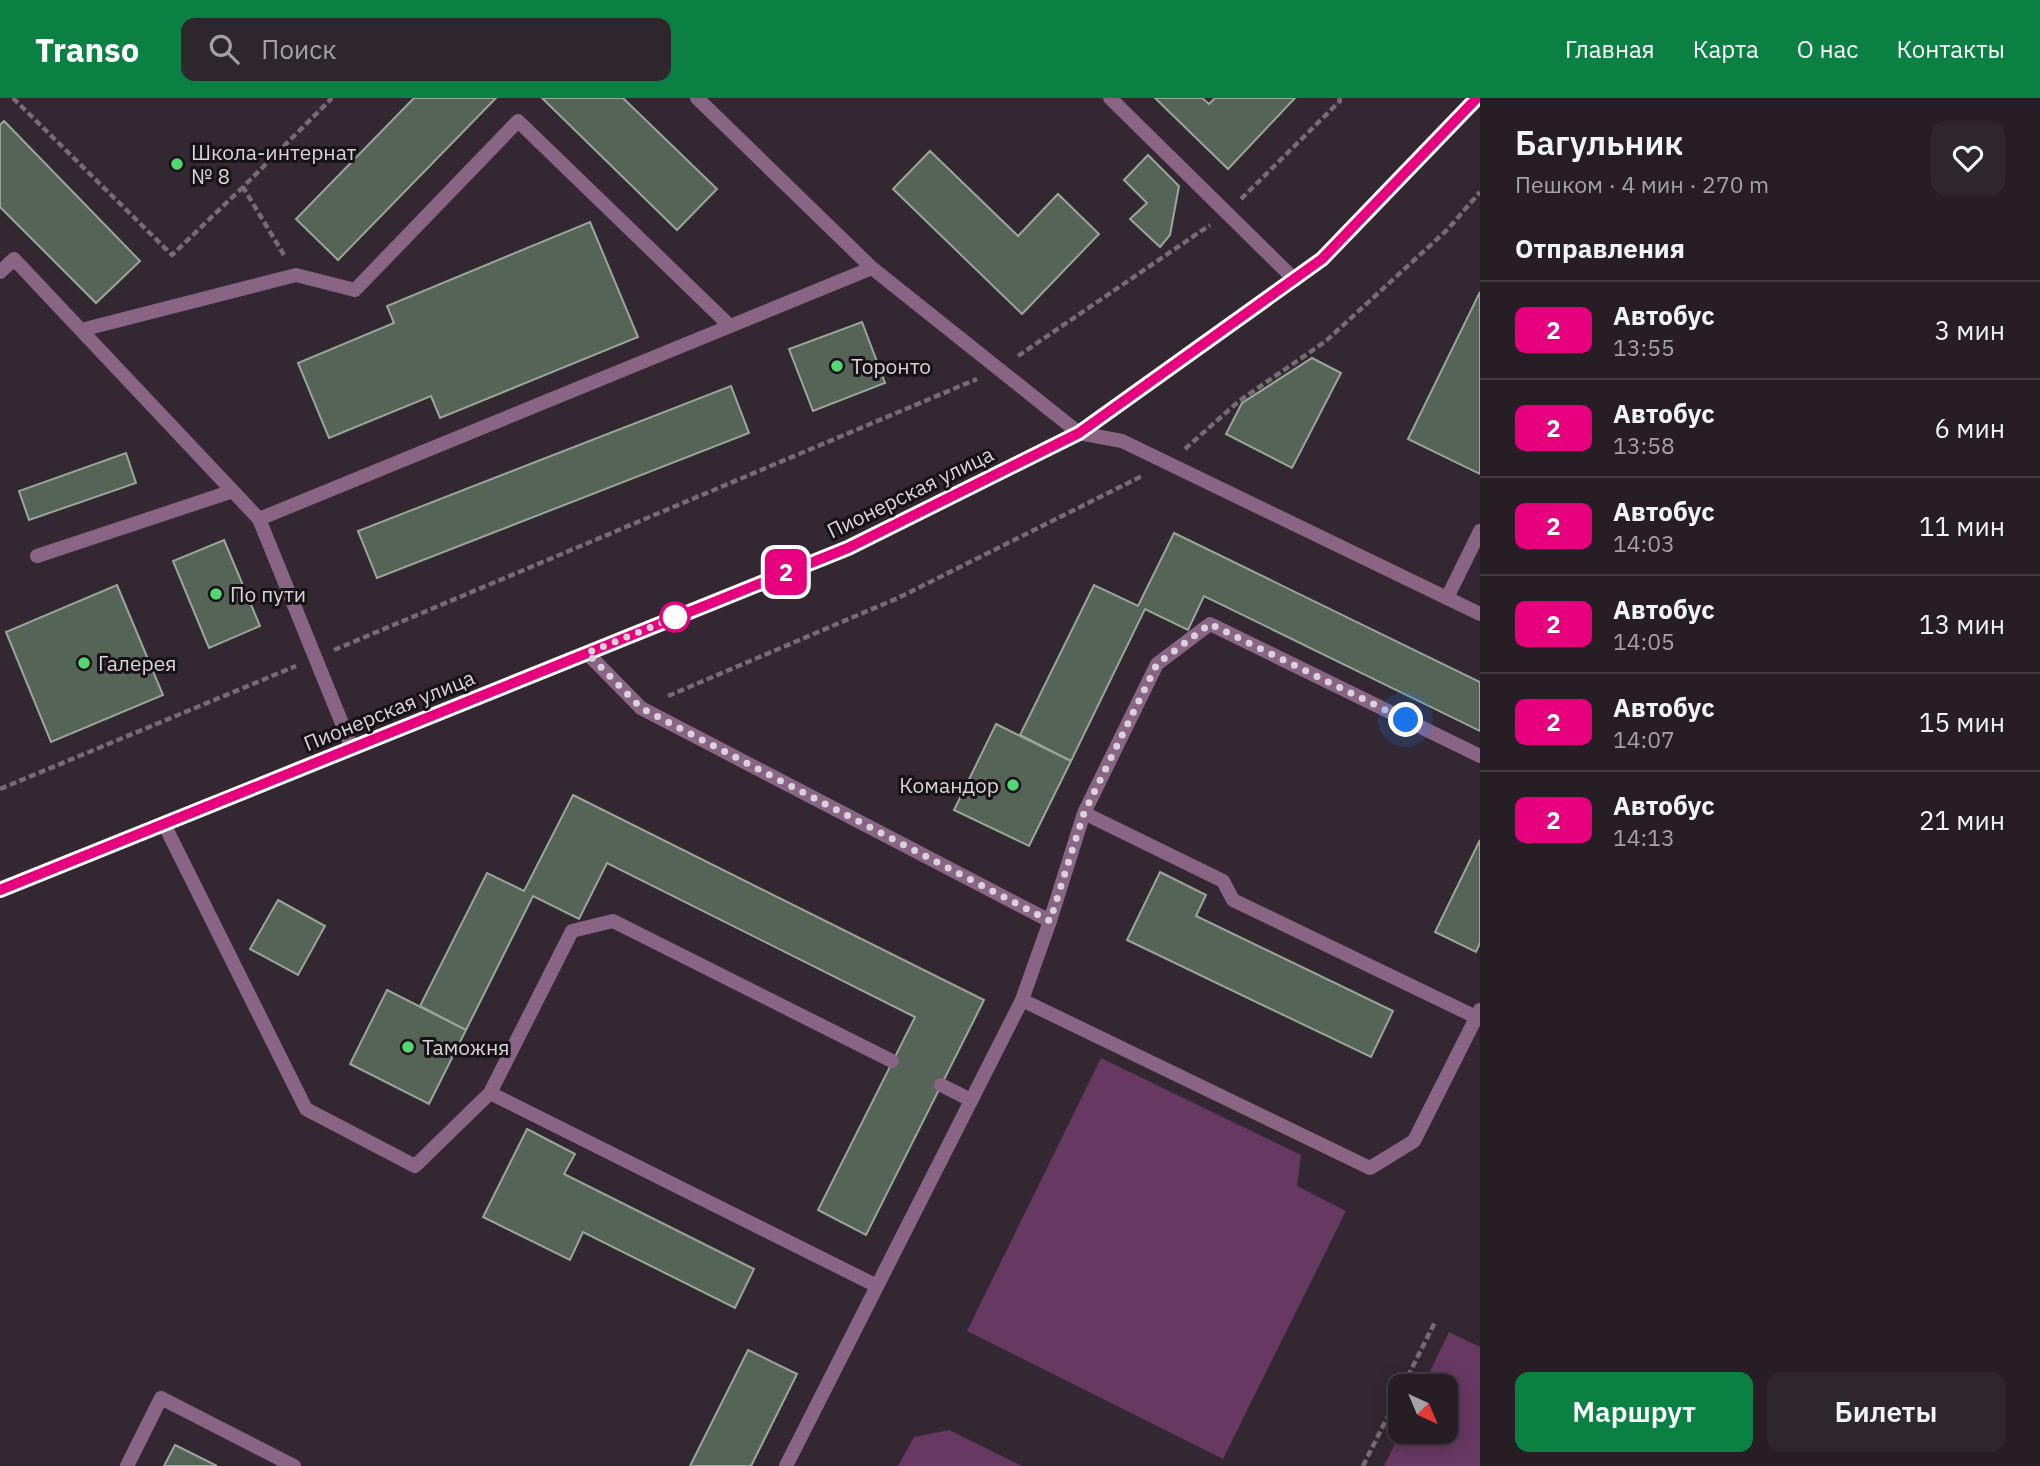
<!DOCTYPE html>
<html lang="ru">
<meta charset="utf-8">
<style>
:root{--surface:#261d25;--page:#2e262d;--text:#f1f3f6;--muted:#a4a2a7;--line:#423b42;--accent:#0b8043}
body{margin:0;font-family:"IBM Plex Sans",sans-serif;background:var(--page);color:var(--text);height:100vh;display:flex;flex-direction:column;font-size:26px;white-space:nowrap}
*{box-sizing:border-box;margin:0}
p{font-size:23px;color:var(--muted)}
.icon{flex:none;width:38px;height:38px;fill:none;stroke:currentColor;stroke-width:2;stroke-linecap:round;stroke-linejoin:round}
.map{position:relative;flex:1;overflow:hidden}
.sheet{display:flex;flex-direction:column;background:var(--surface);width:560px}
.sheet>*{flex:none}
.badge{padding:0 14px;border-radius:10px;font-size:24px;line-height:46px}
.needle{width:46px;rotate:136deg}
.fabs{position:absolute;left:1388px;top:1276px;display:grid;gap:14px}
.fabs a{display:grid;place-items:center;width:70px;height:70px;border-radius:14px;background:var(--surface);box-shadow:0 4px 18px #0003,0 0 0 2px var(--line);font-size:35px}
.you{position:absolute;width:35px;height:35px;margin:-18px;border:5px solid #fff;border-radius:50%;background:#1a73e8;box-shadow:0 0 0 10px #1a73e833}
.map>.badge{position:absolute;translate:-50% -50%;box-shadow:0 0 0 4px #fff}
h2{padding:0 35px;font-size:26px;line-height:63px}
.round{display:grid;place-items:center;flex:none;width:74px;height:74px;border-radius:14px;background:var(--page)}
.overview{display:flex;align-items:center;justify-content:space-between;height:119px;padding:0 35px}
h1{font-size:33px;font-weight:600;line-height:52px}
.cta{display:flex;gap:14px;margin-top:auto;padding:14px 35px}
.cta a{flex:1;height:80px;border-radius:14px;background:var(--accent);color:#fff;font-size:28px;font-weight:600;line-height:80px;text-align:center}
.cta a+a{background:var(--page);color:var(--text)}
ul{padding:0;list-style:none}
li{display:flex;align-items:center;gap:21px;height:98px;padding:0 35px;border-top:2px solid var(--line)}
li div{flex:1}
li b{display:block;font-size:26px}
li em{font-style:normal}
li .badge{min-width:77px;font-weight:700;text-align:center}
header{display:flex;align-items:center;gap:42px;box-sizing:border-box;height:98px;padding:0 35px;background:var(--accent);color:#fff}
header strong{font-size:33px}
nav{display:flex;gap:38px;margin-inline-start:auto;font-size:24px}
.search{width:490px;height:63px;background:var(--page);display:flex;align-items:center;gap:18px;box-sizing:border-box;padding:0 24px;border-radius:14px;color:var(--muted);font-size:26px}
main{display:flex;flex:1;min-height:0}
.map>svg:first-child{display:block}
</style>
<header>
<strong>Transo</strong>
<div class="search"><svg class="icon" aria-label="search" viewBox="0 0 24 24"><circle cx="10" cy="10" r="6"/><path d="M15 15l6 6"/></svg>Поиск</div>
<nav><a>Главная</a><a>Карта</a><a>О нас</a><a>Контакты</a></nav>
</header>
<main>
<div class="map">
<svg width="1480" height="1368" viewBox="0 0 1480 1368">
<rect width="100%" height="100%" fill="#332731"/>
<path fill="#663862" d="M1101 960 1301 1057 1297 1088 1346 1113 1223 1361 967 1233Z
M1449 1234 1480 1249V1368H1384L1401 1334H1446V1288H1423Z
M949 1332 1022 1368H898L914 1339Z"/>
<path fill="#566458" stroke="#99a79a" stroke-width="2" d="M414 0H496L338 162 296 121Z
M542 0H623L717 91 677 132Z
M1155 0H1202L1209 6 1215 0H1295L1228 71Z
M4 23 140 163 96 205 0 109V27Z
M930 53 1018 138 1058 96 1099 136 1022 216 893 91Z
M1148 57 1179 88 1170 137 1160 149 1130 121 1147 105 1124 82Z
M590 124 638 239 440 320 431 298 329 340 298 265 394 225 387 208Z
M1480 194V376L1408 341Z
M862 224 885 285 813 313 789 251Z
M1312 260 1341 275 1292 370 1226 336 1242 305Z
M731 288 749 335 377 480 358 433Z
M126 355 136 385 29 422 19 393Z
M1174 435 1480 584V633L1204 498 1188 532 1145 511 1071 663 1020 637 1094 487 1138 508Z
M224 442 260 528 209 550 173 463Z
M117 487 163 597 51 644 6 534Z
M996 626 1071 663 1029 748 954 712Z
M573 697 984 902 866 1137 818 1112 915 919 607 765 579 821 533 798 466 932 420 908 487 775 524 793Z
M1480 742V845L1476 854 1435 834Z
M1160 774 1206 797 1196 818 1393 913 1371 959 1127 842Z
M278 802 325 828 298 877 250 851Z
M387 892 466 932 429 1006 350 966Z
M527 1031 575 1056 564 1076 754 1171 735 1210 583 1134 570 1162 483 1119Z
M748 1252 797 1276 751 1368H690Z
M175 1347 217 1368H164Z"/>
<g fill="none" stroke-linecap="round" stroke-linejoin="round">
<path stroke="#766c74" stroke-width="4.5" stroke-dasharray="7 3.5" stroke-linecap="butt" d="M13 0 172 157 243 89
M1241 101 1340 3 1339 0
M284 157 243 89 332 0
M1018 258 1210 127
M1185 351 1239 303 1326 243 1448 131 1480 94
M334 552 977 281
M668 598 898 500 1142 378
M0 691 296 568
M1403 1288 1435 1224
M1363 1368 1400 1294"/>
<path stroke="#896485" stroke-width="14" d="M697 0 872 170 1079 335
M1110 0 1295 182
M0 174 14 161 259 421 352 650
M81 232 296 177 355 192 518 23 730 228
M259 421 872 170
M37 458 233 393
M1447 500 1480 433
M1084 715 1223 783 1233 802 1476 919
M164 726 306 1011 415 1068 490 995 877 1188
M1050 823 1084 715 1157 566 1210 526 1480 658
M941 987 971 1002
M490 995 572 833 613 823 892 963
M127 1368 161 1300 294 1368"/>
<path stroke="#896485" stroke-width="14" d="M1079 335 1122 343 1480 516
M587 555 641 610 1050 823 1022 902 1370 1070 1414 1043 1480 912
M786 1368 1022 902"/>
<path stroke="#896485" stroke-width="14" d="M0 792 848 450 1079 335 1322 161 1477 0"/>
</g>
<g fill="none" stroke-linecap="round" stroke-linejoin="round">
<defs>
<path id="line" d="M0 792 848 450 1079 335 1322 161 1477 0"/>
</defs>
<use href="#line" stroke="#fff" stroke-width="16"/>
<use href="#line" stroke="#e6007e" stroke-width="10"/>
<path stroke="#d9d2d8" stroke-width="7" stroke-dasharray="0 12.6" d="M675 519 686 515 587 555 641 610 1050 823 1084 715 1157 566 1210 526 1406 622"/>
</g>
<g fill="#54d672" stroke="#171216" stroke-width="2.5">
<circle cx="177" cy="66" r="7"/>
<circle cx="837" cy="268" r="7"/>
<circle cx="216" cy="496" r="7"/>
<circle cx="84" cy="565" r="7"/>
<circle cx="1013" cy="687" r="7"/>
<circle cx="408" cy="949" r="7"/>
</g>
<circle fill="#fff" stroke="#e6007e" stroke-width="3.5" cx="675" cy="519" r="14"/>
<g text-anchor="middle" dominant-baseline="central" stroke-width="6" stroke-linejoin="round" paint-order="stroke">
<g font-size="21" fill="#d9d2d8" stroke="#171216" text-anchor="start">
<text x="191" y="54">Школа-интернат<tspan x="191" dy="24">№ 8</tspan></text>
<text x="851" y="268">Торонто</text>
<text x="230" y="496">По пути</text>
<text x="98" y="565">Галерея</text>
<text x="999" y="687" text-anchor="end">Командор</text>
<text x="422" y="949">Таможня</text>
</g>
<g font-size="21" fill="#d9d2d8" stroke="#171216">
<text transform="translate(910 394) rotate(-26)">Пионерская улица</text>
<text transform="translate(389 612) rotate(-22)">Пионерская улица</text>
</g>
</g>
</svg>
<div class="fabs">
<a><svg class="needle" viewBox="-14 -14 28 28"><path d="M0-13l5 13h-10z" fill="#e53935"/><path d="M0 13l5-13h-10z" fill="#a4a2a7"/></svg></a>
</div>
<div class="you" style="left:1406px;top:622px"></div>
<b class="badge" style="left:786px;top:474px;background:#e6007e;color:#fff">2</b>
</div>
<section class="sheet">
<div class="overview"><div><h1>Багульник</h1><p>Пешком · 4 мин · 270 m</p></div><a class="round"><svg class="icon" aria-label="heart" viewBox="0 0 24 24"><path d="M12 20l-8-8c-3-5 5-10 8-4 3-6 11-1 8 4z"/></svg></a></div>
<h2>Отправления</h2>
<ul>
<li><span class="badge" style="background:#e6007e;color:#fff">2</span><div><b>Автобус</b><p>13:55</p></div><em>3 мин</em></li>
<li><span class="badge" style="background:#e6007e;color:#fff">2</span><div><b>Автобус</b><p>13:58</p></div><em>6 мин</em></li>
<li><span class="badge" style="background:#e6007e;color:#fff">2</span><div><b>Автобус</b><p>14:03</p></div><em>11 мин</em></li>
<li><span class="badge" style="background:#e6007e;color:#fff">2</span><div><b>Автобус</b><p>14:05</p></div><em>13 мин</em></li>
<li><span class="badge" style="background:#e6007e;color:#fff">2</span><div><b>Автобус</b><p>14:07</p></div><em>15 мин</em></li>
<li><span class="badge" style="background:#e6007e;color:#fff">2</span><div><b>Автобус</b><p>14:13</p></div><em>21 мин</em></li>
</ul>
<div class="cta"><a>Маршрут</a><a>Билеты</a></div>
</section>
</main>
